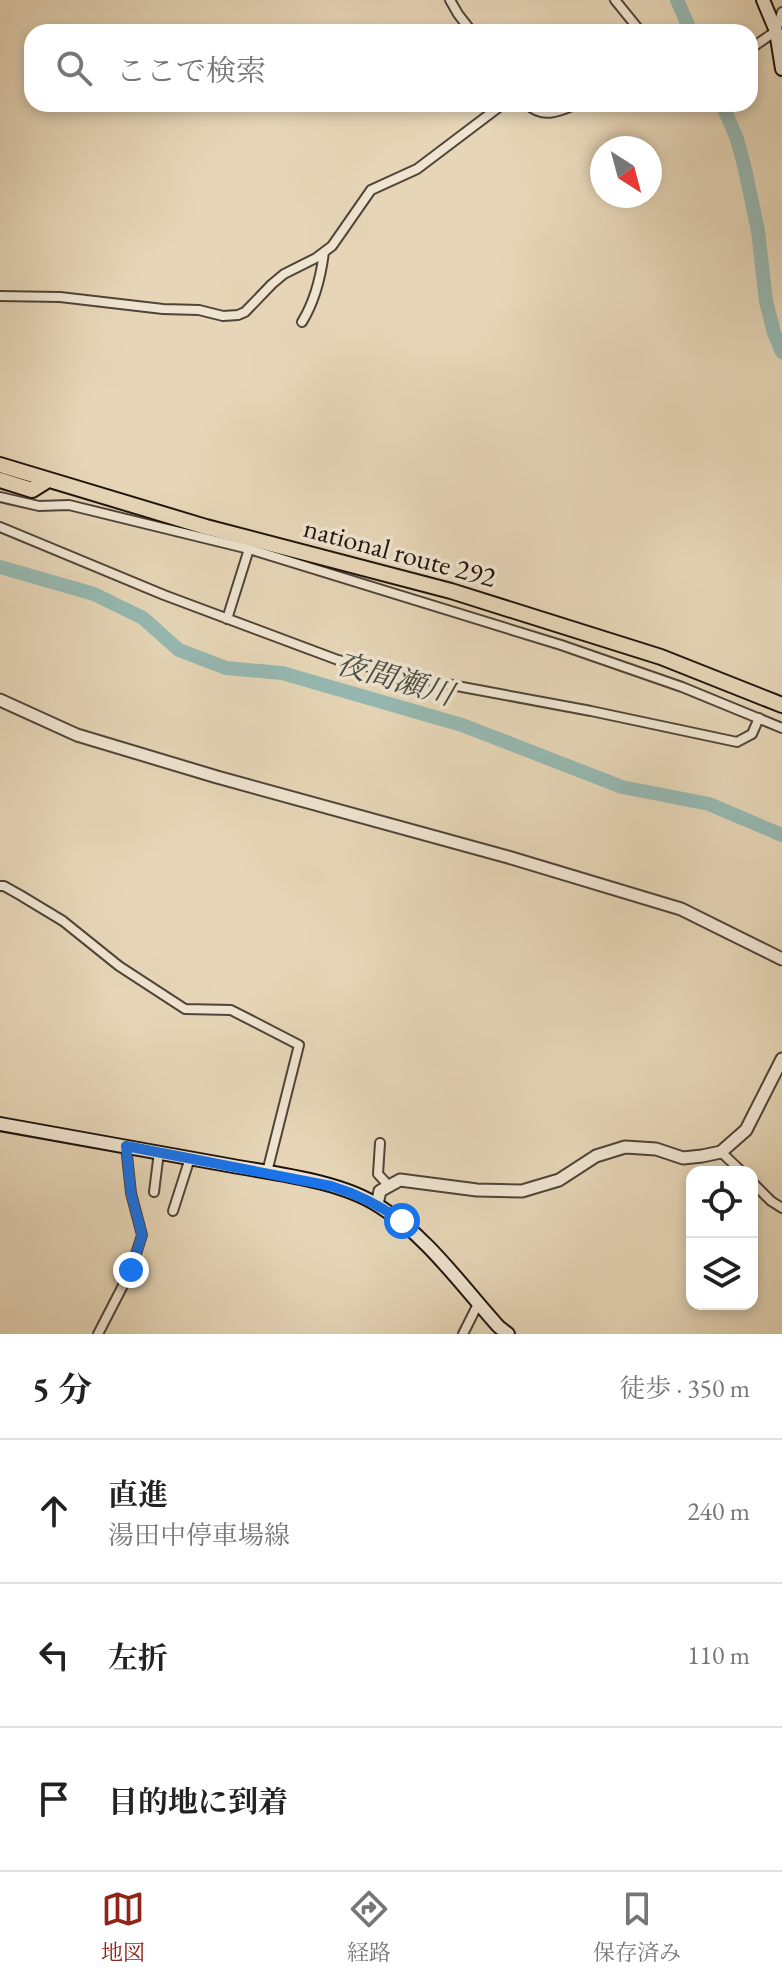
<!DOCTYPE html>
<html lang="ja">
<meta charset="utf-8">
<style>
:root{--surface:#fff;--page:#f2f2f2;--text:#222;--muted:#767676;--line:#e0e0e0;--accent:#8f2418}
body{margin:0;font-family:"EB Garamond","Noto Serif JP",serif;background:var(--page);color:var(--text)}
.controls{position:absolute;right:24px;bottom:24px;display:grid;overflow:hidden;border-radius:16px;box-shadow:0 4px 12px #0003}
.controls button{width:72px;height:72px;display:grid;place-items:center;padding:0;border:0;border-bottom:2px solid var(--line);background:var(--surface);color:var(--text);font:40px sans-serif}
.compass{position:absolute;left:590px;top:136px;width:72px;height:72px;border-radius:50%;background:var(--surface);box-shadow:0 4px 12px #0003;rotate:144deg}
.stop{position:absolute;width:24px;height:24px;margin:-18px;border:6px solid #1a73e8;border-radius:50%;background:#fff}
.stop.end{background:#1a73e8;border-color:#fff;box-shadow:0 2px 8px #0008}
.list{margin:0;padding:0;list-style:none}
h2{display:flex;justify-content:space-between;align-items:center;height:104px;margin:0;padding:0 32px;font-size:34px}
h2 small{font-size:26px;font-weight:400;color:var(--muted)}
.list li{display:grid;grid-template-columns:52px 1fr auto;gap:24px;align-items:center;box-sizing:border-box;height:144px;padding:0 32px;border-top:2px solid var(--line)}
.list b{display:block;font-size:30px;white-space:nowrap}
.list p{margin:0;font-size:26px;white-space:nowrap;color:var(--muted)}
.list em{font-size:26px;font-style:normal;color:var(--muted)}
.icon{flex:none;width:44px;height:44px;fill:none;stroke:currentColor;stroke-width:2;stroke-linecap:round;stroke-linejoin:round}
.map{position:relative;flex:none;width:782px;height:1334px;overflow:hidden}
.search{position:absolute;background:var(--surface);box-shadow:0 4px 12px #0003;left:24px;right:24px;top:24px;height:88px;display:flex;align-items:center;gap:20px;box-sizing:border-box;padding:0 28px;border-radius:24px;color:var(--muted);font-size:30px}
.sheet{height:536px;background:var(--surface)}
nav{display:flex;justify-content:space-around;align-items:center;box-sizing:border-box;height:112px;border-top:2px solid var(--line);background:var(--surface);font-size:22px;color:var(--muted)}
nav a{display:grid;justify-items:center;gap:4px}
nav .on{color:var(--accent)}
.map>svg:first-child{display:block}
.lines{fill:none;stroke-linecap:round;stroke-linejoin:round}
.river{stroke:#96b9b2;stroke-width:14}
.minor-casing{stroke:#504438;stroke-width:12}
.tertiary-casing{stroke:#504438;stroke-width:15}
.secondary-casing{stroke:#1e140d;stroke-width:16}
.trunk-casing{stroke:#1e140d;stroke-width:18}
.minor{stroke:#efe4d0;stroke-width:8}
.tertiary{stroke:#efe4d0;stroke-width:11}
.secondary{stroke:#efe4d0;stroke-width:12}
.trunk{stroke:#e6d6b7;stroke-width:14}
.route{stroke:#1a73e8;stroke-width:10}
.labels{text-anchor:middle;stroke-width:7;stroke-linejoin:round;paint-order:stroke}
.street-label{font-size:28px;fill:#1e140d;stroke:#efe4d0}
.water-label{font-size:30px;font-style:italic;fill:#484e47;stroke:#efe4d0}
</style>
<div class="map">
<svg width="782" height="1334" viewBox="0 0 782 1334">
<rect width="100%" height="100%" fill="#e6d6b7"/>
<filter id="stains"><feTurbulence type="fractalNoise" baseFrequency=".0025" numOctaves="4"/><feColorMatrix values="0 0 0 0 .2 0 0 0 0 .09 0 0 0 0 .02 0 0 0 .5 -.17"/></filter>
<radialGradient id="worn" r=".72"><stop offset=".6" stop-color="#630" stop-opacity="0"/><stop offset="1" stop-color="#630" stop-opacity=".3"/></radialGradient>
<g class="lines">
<path class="river" d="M 677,0 L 691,32
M 722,104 L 737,139 L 745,169 L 758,231 L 766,301 L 774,333 L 782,352
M 0,567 L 94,594 L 143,618 L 179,650 L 226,668 L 282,673 L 462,725 L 622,787 L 709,804 L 782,835"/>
<g class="minor-casing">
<path id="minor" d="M 450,0 L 458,14 L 472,32
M 615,0 L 641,32
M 750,49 L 776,31 L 782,12
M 527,104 C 543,119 558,112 577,104
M 0,296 L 60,297 L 163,309 L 199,310 L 223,316 L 238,315 L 245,312 L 272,284 L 284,274 L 316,258 L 332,246 L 371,190 L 417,169 L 503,104
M 302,322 C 315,301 321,276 324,252
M 0,497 L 39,506 L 69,505 L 249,549 L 561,645 L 682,687 L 782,728
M 0,527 L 164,595 L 338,660 L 446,684 L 591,711 L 737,742 L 752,734 L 759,718
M 227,619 L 249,549
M 0,886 L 4,886 L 20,895 L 63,921 L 119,966 L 185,1009 L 231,1010 L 299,1045 L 267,1172
M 380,1143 L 378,1174 L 389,1186
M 721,1152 L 742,1172
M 752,1182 L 771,1201 L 782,1208
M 154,1192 L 159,1152
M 173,1211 L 190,1158
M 98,1334 L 131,1270 L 142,1235 L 131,1193 L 126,1146
M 463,1334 L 478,1304"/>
</g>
<g class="tertiary-casing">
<path id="tertiary" d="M 0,700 L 77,735 L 217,777 L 508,857 L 681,909 L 782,959
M 377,1204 L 380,1191 L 400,1180 L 477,1190 L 522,1191 L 559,1180 L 596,1156 L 625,1147 L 656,1149 L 683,1158 L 702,1156 L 721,1152 L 746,1130 L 782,1059"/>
</g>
<g class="secondary-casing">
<path id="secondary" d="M 763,0 L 776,31 L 782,69
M 0,1124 C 78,1138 156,1152 233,1166 C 278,1174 341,1181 379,1206 C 427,1236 461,1285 499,1327 L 508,1334"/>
</g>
<g class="trunk-casing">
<path id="trunk" d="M 0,465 L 206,527 L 451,591 L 661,657 L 782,705
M 0,480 L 32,490 L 48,480"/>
</g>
<use href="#minor" class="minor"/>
<use href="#tertiary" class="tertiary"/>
<use href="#secondary" class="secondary"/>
<use href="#trunk" class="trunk"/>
</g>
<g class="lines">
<path class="route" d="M 131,1270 L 142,1235 L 131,1193 L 126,1146 L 331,1186 C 358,1194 379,1205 402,1221"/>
</g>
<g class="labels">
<g class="street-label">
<text transform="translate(400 552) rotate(15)" y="10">national route 292</text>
</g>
<g class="water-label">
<text transform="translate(395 679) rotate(16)" y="10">夜間瀬川</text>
</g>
</g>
<rect width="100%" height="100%" filter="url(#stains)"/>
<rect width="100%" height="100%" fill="url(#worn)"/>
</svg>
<div class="controls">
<button><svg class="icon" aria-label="locate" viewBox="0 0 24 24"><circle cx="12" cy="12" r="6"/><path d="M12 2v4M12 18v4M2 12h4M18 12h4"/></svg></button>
<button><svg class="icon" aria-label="layers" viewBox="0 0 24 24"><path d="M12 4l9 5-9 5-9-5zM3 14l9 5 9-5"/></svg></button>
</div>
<svg class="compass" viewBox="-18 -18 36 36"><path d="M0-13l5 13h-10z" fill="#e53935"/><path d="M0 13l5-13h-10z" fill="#767676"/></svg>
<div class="stop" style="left:402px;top:1221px"></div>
<div class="stop end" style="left:131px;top:1270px"></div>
<div class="search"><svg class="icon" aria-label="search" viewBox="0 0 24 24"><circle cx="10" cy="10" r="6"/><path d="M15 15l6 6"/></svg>ここで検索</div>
</div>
<section class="sheet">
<h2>5 分<small>徒歩 · 350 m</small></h2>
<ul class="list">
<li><svg class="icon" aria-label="ahead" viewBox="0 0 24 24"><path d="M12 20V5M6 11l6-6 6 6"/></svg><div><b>直進</b><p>湯田中停車場線</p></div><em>240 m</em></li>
<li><svg class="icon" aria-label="left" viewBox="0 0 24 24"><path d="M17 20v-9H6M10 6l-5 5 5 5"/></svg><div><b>左折</b></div><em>110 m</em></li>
<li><svg class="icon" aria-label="arrive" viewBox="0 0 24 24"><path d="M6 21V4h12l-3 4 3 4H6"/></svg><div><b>目的地に到着</b></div></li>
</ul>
</section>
<nav>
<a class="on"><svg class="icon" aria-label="map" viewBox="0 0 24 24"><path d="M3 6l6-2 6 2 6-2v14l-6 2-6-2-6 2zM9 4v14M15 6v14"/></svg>地図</a>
<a><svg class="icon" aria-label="directions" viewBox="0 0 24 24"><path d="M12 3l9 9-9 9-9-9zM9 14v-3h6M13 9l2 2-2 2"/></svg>経路</a>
<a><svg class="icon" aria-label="saved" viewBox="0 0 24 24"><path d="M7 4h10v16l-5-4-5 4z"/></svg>保存済み</a>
</nav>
